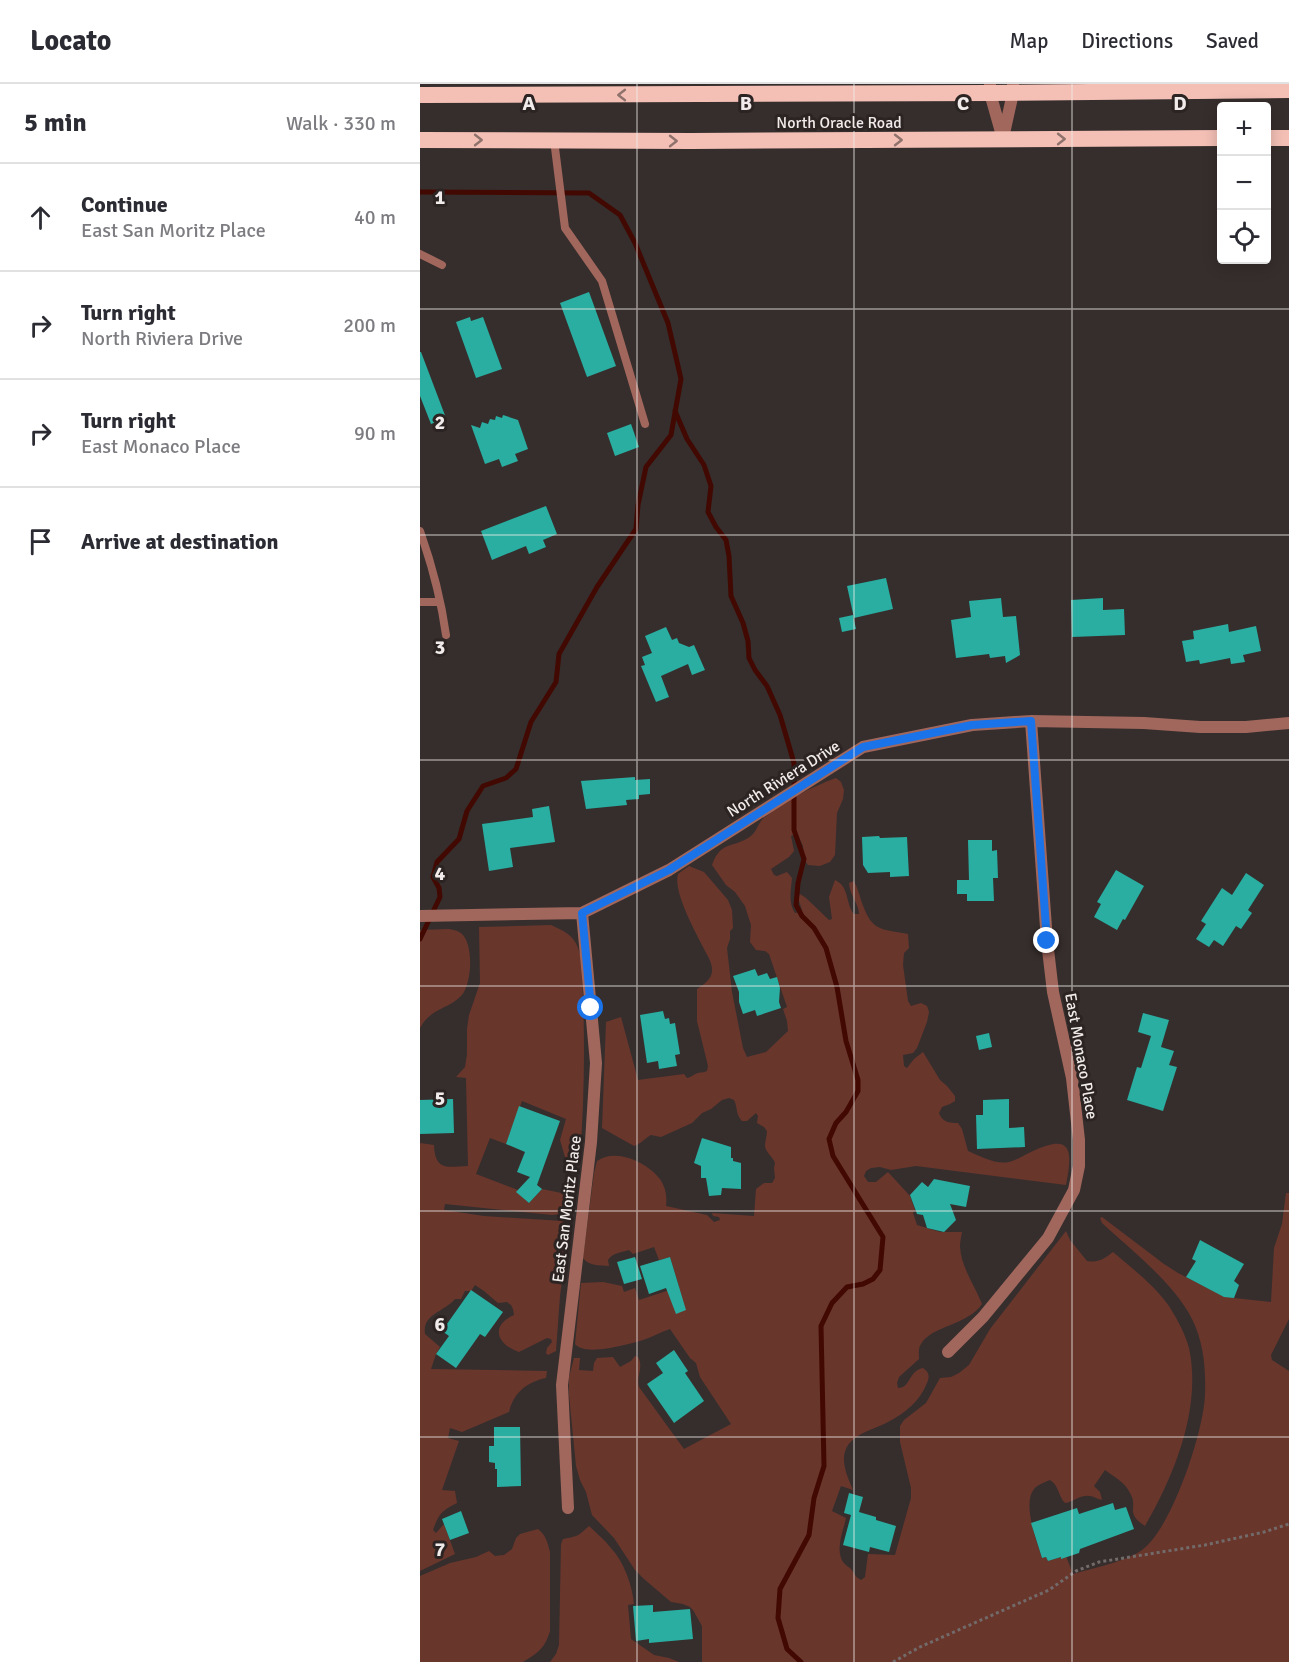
<!DOCTYPE html>
<meta charset="utf-8">
<style>
:root{--surface:#fff;--page:#f2f2f3;--text:#2b2b33;--muted:#7c7c81;--line:#e1e1e2}
body{margin:0;font-family:Signika,sans-serif;background:var(--page);color:var(--text)}
.controls{position:absolute;right:18px;top:18px;display:grid;overflow:hidden;border-radius:6px;box-shadow:0 3px 15px #0003}
.controls button{width:54px;height:54px;display:grid;place-items:center;padding:0;border:0;border-bottom:2px solid var(--line);background:var(--surface);color:var(--text);font:30px sans-serif}
.stop{position:absolute;width:18px;height:18px;margin:-14px;border:4px solid #1a73e8;border-radius:50%;background:#fff}
.stop.end{background:#1a73e8;border-color:#fff;box-shadow:0 2px 6px #0008}
.list{margin:0;padding:0;list-style:none}
h2{display:flex;justify-content:space-between;align-items:center;height:78px;margin:0;padding:0 24px;font-size:26px}
h2 small{font-size:20px;font-weight:400;color:var(--muted)}
.list li{display:grid;grid-template-columns:39px 1fr auto;gap:18px;align-items:center;box-sizing:border-box;height:108px;padding:0 24px;border-top:2px solid var(--line)}
.list b{display:block;font-size:22px;white-space:nowrap}
.list p{margin:0;font-size:20px;white-space:nowrap;color:var(--muted)}
.list em{font-size:20px;font-style:normal;color:var(--muted)}
.icon{flex:none;width:33px;height:33px;fill:none;stroke:currentColor;stroke-width:2;stroke-linecap:round;stroke-linejoin:round}
.map{position:relative;flex:none;width:869px;height:1578px;overflow:hidden}
header{display:flex;align-items:center;gap:36px;box-sizing:border-box;height:84px;padding:0 30px;background:var(--surface);border-bottom:2px solid var(--line)}
header strong{font-size:28px}
nav{display:flex;gap:33px;margin-inline-start:auto;font-size:21px}
main{display:flex}
aside{flex:1;background:var(--surface)}
.map>svg:first-child{display:block}
.green{fill:#69362c}
.lines{fill:none;stroke-linecap:round;stroke-linejoin:round}
.stream{stroke:#420902;stroke-width:5}
.building{fill:#29aea1}
.path{stroke:#726b6a;stroke-width:3;stroke-dasharray:3 3;stroke-linecap:butt}
.service{stroke:#a1675c;stroke-width:8}
.minor{stroke:#a1675c;stroke-width:12}
.trunk{stroke:#f4c0b6;stroke-width:16}
.oneway{stroke:#90726c}
.route{stroke:#1a73e8;stroke-width:8}
.grid{fill:none;stroke:#f1eceb;stroke-width:1.5;stroke-opacity:0.55}
.labels{text-anchor:middle;stroke-width:6;stroke-linejoin:round;paint-order:stroke}
.street-label{font-size:16px;fill:#f1eceb;stroke:#2c2423}
.grid-label{font-size:20px;text-anchor:middle;font-weight:bold;fill:#f1eceb;stroke:#2c2423;stroke-width:6;stroke-linejoin:round;paint-order:stroke}
</style>
<header>
<strong>Locato</strong>
<nav><a>Map</a><a>Directions</a><a>Saved</a></nav>
</header>
<main>
<aside>
<h2>5 min<small>Walk · 330 m</small></h2>
<ul class="list">
<li><svg class="icon" aria-label="ahead" viewBox="0 0 24 24"><path d="M12 20V5M6 11l6-6 6 6"/></svg><div><b>Continue</b><p>East San Moritz Place</p></div><em>40 m</em></li>
<li><svg class="icon" aria-label="right" viewBox="0 0 24 24"><path d="M7 20v-9h11M14 6l5 5-5 5"/></svg><div><b>Turn right</b><p>North Riviera Drive</p></div><em>200 m</em></li>
<li><svg class="icon" aria-label="right" viewBox="0 0 24 24"><path d="M7 20v-9h11M14 6l5 5-5 5"/></svg><div><b>Turn right</b><p>East Monaco Place</p></div><em>90 m</em></li>
<li><svg class="icon" aria-label="arrive" viewBox="0 0 24 24"><path d="M6 21V4h12l-3 4 3 4H6"/></svg><div><b>Arrive at destination</b></div></li>
</ul>
</aside>
<div class="map">
<svg width="869" height="1578" viewBox="0 0 869 1578">
<rect width="100%" height="100%" fill="#362e2d"/>
<path class="green" d="M 416,694 L 421,698 L 424,706 L 423,715 L 417,729 L 415,771 L 410,778 L 400,782 L 388,781 L 384,775 L 383,762 L 377,749 L 371,752 L 374,767 L 369,773 L 351,785 L 354,791 L 357,792 L 367,788 L 372,794 C 371,806 368,819 375,829 L 380,828 L 382,826 L 378,814 L 380,810 L 386,814 L 409,836 L 412,835 L 409,813 L 415,796 C 430,803 425,819 434,830 L 439,830 C 439,820 430,812 429,799 L 434,797 C 437,803 439,809 441,816 C 451,846 458,845 488,850 L 489,864 L 484,869 L 483,881 L 488,917 L 491,922 L 501,919 L 507,922 L 509,928 L 507,938 L 497,964 L 493,969 L 483,971 L 484,982 L 487,984 L 494,975 L 503,968 L 520,996 L 527,1002 L 535,1012 L 535,1017 L 530,1020 L 522,1023 L 519,1029 C 522,1038 529,1039 538,1039 L 542,1045 L 548,1067 C 560,1072 576,1081 589,1078 C 597,1076 604,1071 611,1068 C 652,1048 653,1066 646,1101 L 496,1082 L 471,1086 L 460,1083 L 451,1084 L 446,1087 L 444,1092 L 448,1098 L 456,1098 L 468,1088 L 490,1112 L 495,1126 L 493,1129 L 497,1141 L 520,1148 L 542,1148 C 541,1153 540,1158 540,1163 C 541,1183 555,1202 562,1220 C 548,1241 511,1242 501,1260 C 498,1264 499,1270 499,1275 L 479,1293 L 477,1299 L 478,1304 C 491,1304 488,1287 503,1284 C 509,1288 510,1292 507,1299 C 500,1317 485,1329 468,1338 C 455,1345 438,1348 428,1361 C 419,1375 427,1392 433,1406 L 421,1402 L 412,1427 L 426,1434 C 423,1448 415,1465 423,1478 C 425,1481 429,1483 431,1485 C 435,1490 435,1493 441,1496 L 445,1493 L 448,1470 L 475,1471 L 491,1414 L 491,1404 L 480,1358 L 480,1342 L 484,1336 L 506,1319 L 520,1294 L 531,1293 L 539,1289 L 549,1281 L 570,1245 L 646,1147 L 650,1156 L 667,1177 C 678,1179 684,1175 693,1168 C 713,1185 734,1201 749,1222 C 757,1235 765,1249 769,1264 C 782,1324 754,1392 725,1442 C 704,1428 719,1424 710,1409 C 705,1398 694,1393 685,1386 L 674,1402 L 680,1408 L 682,1416 C 677,1415 671,1411 666,1412 C 658,1412 653,1418 645,1419 C 638,1412 639,1401 630,1396 C 625,1398 617,1401 614,1405 C 602,1420 617,1458 622,1474 L 626,1473 L 628,1477 L 641,1473 L 642,1475 L 646,1472 L 653,1490 C 670,1485 708,1477 722,1466 C 752,1444 783,1349 785,1312 C 786,1286 784,1259 772,1235 C 754,1199 712,1167 682,1139 L 680,1134 L 682,1133 L 744,1180 L 758,1189 L 805,1213 L 806,1211 L 814,1214 L 851,1218 L 854,1164 L 862,1140 L 866,1109 L 869,1109 L 869,1235 L 851,1271 L 852,1276 L 869,1287 L 869,1578 L 282,1578 L 282,1542 L 273,1526 L 270,1523 L 263,1520 L 251,1518 L 224,1495 L 215,1486 L 194,1454 L 172,1431 L 166,1408 L 160,1396 L 156,1382 L 149,1311 L 149,1293 L 154,1274 L 160,1274 L 159,1286 L 173,1287 L 174,1279 L 177,1274 L 193,1273 L 200,1283 L 211,1277 L 215,1272 L 218,1273 C 224,1283 216,1292 219,1303 L 264,1365 L 311,1340 L 280,1293 L 276,1279 L 270,1274 L 250,1245 C 241,1248 232,1253 223,1256 C 209,1260 165,1273 155,1260 L 161,1199 L 183,1198 L 202,1202 L 204,1208 L 215,1204 L 219,1216 L 259,1203 L 250,1173 L 239,1176 L 234,1163 L 213,1170 L 209,1166 C 202,1168 192,1169 188,1176 L 189,1182 C 180,1181 168,1182 163,1174 L 174,1089 L 177,1077 C 196,1063 228,1079 240,1095 C 246,1104 247,1113 246,1122 L 287,1131 L 294,1138 L 300,1136 L 299,1133 L 293,1132 L 292,1129 L 334,1132 L 336,1105 L 344,1099 L 352,1099 L 355,1094 L 354,1084 L 355,1079 C 353,1073 346,1069 345,1062 C 345,1057 347,1052 347,1047 L 344,1043 L 337,1039 L 338,1032 L 336,1029 L 327,1037 L 322,1037 C 315,1029 318,1024 314,1016 L 309,1014 L 302,1016 L 291,1025 L 282,1029 L 272,1039 L 241,1053 L 231,1051 C 225,1054 221,1060 214,1062 L 182,1044 L 186,938 L 201,933 L 218,996 L 264,990 L 267,994 C 272,993 274,990 278,989 C 281,988 283,989 287,987 L 288,982 L 277,937 L 277,905 C 283,901 291,896 292,888 C 293,878 286,870 282,861 C 274,845 253,807 258,790 L 269,782 L 284,788 L 308,816 L 312,826 L 313,844 L 310,847 L 310,855 L 307,864 L 308,873 L 312,908 L 323,964 L 327,973 L 346,968 L 368,947 L 367,937 L 363,925 L 367,923 L 349,870 L 345,867 L 336,866 L 330,858 L 331,841 L 325,822 L 315,808 L 306,801 L 292,781 C 301,756 313,765 331,752 C 338,746 338,738 345,733 C 365,717 391,703 416,694 Z
M 131,841 C 142,846 154,851 158,864 C 164,879 162,898 163,914 C 165,967 164,1021 160,1074 L 157,1075 L 145,1073 L 140,1056 L 146,1035 L 102,1017 L 86,1060 L 70,1054 L 56,1090 L 98,1106 L 97,1108 L 109,1119 L 122,1105 L 156,1112 L 153,1129 L 132,1131 L 25,1120 L 24,1126 L 64,1132 L 143,1137 L 147,1139 L 149,1145 L 140,1212 L 136,1267 L 128,1271 L 126,1269 L 127,1264 L 132,1258 L 131,1255 L 127,1254 L 99,1268 C 78,1261 69,1242 94,1231 L 93,1225 L 91,1221 L 87,1218 L 78,1219 L 64,1207 L 55,1201 L 51,1207 L 45,1207 L 41,1215 L 35,1215 C 24,1228 2,1230 5,1250 L 20,1263 L 16,1270 L 11,1285 L 127,1287 L 126,1294 C 107,1298 94,1308 89,1328 L 42,1348 L 30,1344 L 28,1354 L 39,1357 L 22,1406 L 35,1407 L 37,1419 C 21,1427 19,1430 13,1446 L 16,1449 L 24,1440 L 35,1470 L 0,1487 L 0,1059 L 14,1061 C 15,1087 27,1083 48,1082 L 46,994 L 36,993 L 45,983 L 47,970 L 47,945 L 49,931 L 60,899 L 59,843 Z
M 29,845 C 33,846 38,846 42,850 C 54,861 52,901 41,912 C 27,926 12,923 0,944 L 0,846 Z
M 169,1442 C 176,1449 184,1455 190,1463 C 204,1477 212,1501 214,1520 L 208,1521 L 211,1555 L 234,1571 L 249,1574 L 259,1578 L 130,1578 L 136,1570 L 139,1561 L 141,1460 L 143,1455 C 158,1452 157,1453 169,1442 Z
M 118,1445 C 126,1451 128,1460 130,1468 L 130,1547 C 125,1564 118,1569 103,1578 L 0,1578 L 0,1492 L 30,1479 L 56,1473 L 69,1467 L 75,1472 L 84,1471 L 92,1465 L 96,1454 L 100,1450 Z"/>
<g class="lines">
<path class="stream" d="M 0,108 L 169,109 L 200,131 L 215,159 L 248,239 L 261,295 L 251,351 L 226,383 L 218,421 L 216,445 L 177,503 L 139,570 L 136,598 L 111,638 L 96,685 L 86,694 L 63,702 L 47,727 L 39,755 L 17,778 L 13,793 L 19,804 L 20,813 L 0,855
M 255,327 L 267,355 L 284,381 L 291,402 L 288,428 L 296,443 L 306,456 L 309,472 L 311,512 L 323,539 L 328,557 L 329,574 L 335,586 L 347,602 L 360,631 L 374,679 L 374,746 L 384,775 L 378,799 L 376,821 L 382,832 L 394,844 L 406,864 L 417,903 L 426,957 L 438,996 L 438,1007 L 426,1028 L 416,1039 L 409,1055 L 413,1072 L 463,1153 L 460,1186 L 453,1195 L 443,1200 L 427,1203 L 412,1219 L 401,1242 L 404,1382 L 394,1414 L 389,1451 L 360,1505 L 358,1534 L 367,1565 L 381,1578"/>
</g>
<path class="building" d="M 169,208 L 196,282 L 167,293 L 140,219 Z
M 50,233 L 51,237 L 63,233 L 82,285 L 56,294 L 36,238 Z
M 0,268 L 1,268 L 26,334 L 11,340 L 0,312 Z
M 83,331 L 98,336 L 108,365 L 95,370 L 98,377 L 82,383 L 79,375 L 65,380 L 51,341 L 60,344 L 62,338 L 68,340 L 70,335 L 75,336 L 76,332 L 82,334 Z
M 211,340 L 219,363 L 195,372 L 187,349 Z
M 126,422 L 137,450 L 123,456 L 126,463 L 109,470 L 106,462 L 72,476 L 61,447 Z
M 466,494 L 473,525 L 434,534 L 427,502 Z
M 581,514 L 583,533 L 596,532 L 600,571 L 586,579 L 585,572 L 570,574 L 569,570 L 536,574 L 531,536 L 551,533 L 549,517 Z
M 683,514 L 683,526 L 704,525 L 705,551 L 652,553 L 651,516 Z
M 433,531 L 436,545 L 422,548 L 419,534 Z
M 808,540 L 809,548 L 836,542 L 841,567 L 823,571 L 825,578 L 811,580 L 810,574 L 780,580 L 779,576 L 766,578 L 762,557 L 774,555 L 773,547 Z
M 246,543 L 252,556 L 257,554 L 259,559 L 269,563 L 274,561 L 285,586 L 272,591 L 268,580 L 241,592 L 249,613 L 236,618 L 221,582 L 225,581 L 222,573 L 232,569 L 225,552 Z
M 215,693 L 215,696 L 230,695 L 230,710 L 219,711 L 219,715 L 206,716 L 207,721 L 166,725 L 161,697 Z
M 129,722 L 135,758 L 90,764 L 93,783 L 69,787 L 62,740 L 113,733 L 112,725 Z
M 459,752 L 460,754 L 487,753 L 489,792 L 470,793 L 470,788 L 448,789 L 443,781 L 442,753 Z
M 548,756 L 572,756 L 572,767 L 577,766 L 578,794 L 573,794 L 574,817 L 547,817 L 547,810 L 537,810 L 537,796 L 549,796 Z
M 696,786 L 724,802 L 705,836 L 703,835 L 697,846 L 674,833 L 681,820 L 677,818 Z
M 826,789 L 844,801 L 828,826 L 832,829 L 821,845 L 816,842 L 803,862 L 794,856 L 789,863 L 776,855 L 786,840 L 781,837 L 802,804 L 812,811 Z
M 335,885 L 338,892 L 347,889 L 350,895 L 357,893 L 360,904 L 359,918 L 361,924 L 337,932 L 335,926 L 323,930 L 319,918 L 319,908 L 313,892 Z
M 243,927 L 245,935 L 249,934 L 250,940 L 255,939 L 260,970 L 255,971 L 257,982 L 239,985 L 238,977 L 227,979 L 220,931 Z
M 723,929 L 749,936 L 741,963 L 754,967 L 749,981 L 757,983 L 743,1027 L 707,1016 L 717,983 L 721,984 L 731,952 L 718,948 Z
M 569,949 L 572,963 L 559,966 L 556,952 Z
M 33,1015 L 34,1049 L 0,1050 L 0,1016 Z
M 589,1015 L 589,1044 L 604,1043 L 605,1063 L 557,1065 L 556,1031 L 563,1031 L 563,1016 Z
M 99,1022 L 140,1037 L 117,1101 L 122,1105 L 109,1119 L 96,1108 L 110,1093 L 97,1088 L 105,1068 L 86,1060 Z
M 282,1054 L 311,1063 L 311,1074 L 313,1074 L 313,1077 L 321,1079 L 321,1105 L 302,1104 L 301,1111 L 289,1112 L 286,1094 L 281,1094 L 281,1082 L 274,1079 Z
M 514,1095 L 550,1102 L 546,1123 L 530,1120 L 536,1136 L 524,1148 L 507,1144 L 503,1131 L 497,1130 L 490,1111 L 502,1098 L 508,1103 Z
M 780,1156 L 824,1180 L 814,1197 L 819,1201 L 814,1214 L 804,1213 L 766,1193 L 776,1177 L 772,1175 Z
M 215,1173 L 222,1195 L 204,1200 L 197,1178 Z
M 250,1173 L 266,1226 L 256,1230 L 246,1204 L 229,1210 L 220,1182 Z
M 51,1206 L 83,1228 L 65,1253 L 60,1250 L 36,1284 L 16,1270 L 29,1252 L 22,1247 Z
M 254,1266 L 268,1287 L 265,1289 L 284,1317 L 254,1339 L 227,1300 L 243,1289 L 236,1279 Z
M 74,1343 L 100,1343 L 101,1402 L 77,1403 L 77,1385 L 75,1385 L 75,1379 L 69,1378 L 69,1362 L 74,1362 Z
M 429,1409 L 443,1413 L 439,1428 L 456,1433 L 456,1436 L 476,1442 L 469,1468 L 450,1463 L 449,1468 L 423,1461 L 431,1431 L 424,1429 Z
M 693,1419 L 695,1426 L 706,1423 L 714,1445 L 660,1465 L 659,1469 L 641,1475 L 641,1473 L 628,1477 L 626,1473 L 622,1474 L 611,1439 L 657,1424 L 659,1430 Z
M 41,1427 L 49,1449 L 30,1456 L 22,1435 Z
M 233,1521 L 233,1528 L 270,1525 L 273,1555 L 229,1559 L 229,1555 L 216,1557 L 213,1522 Z"/>
<g class="lines">
<path class="path" d="M 473,1578 L 500,1563 L 629,1506 L 656,1487 L 679,1478 L 785,1461 L 844,1448 L 869,1440"/>
<path class="service" d="M 134,56 L 145,144 L 182,197 L 225,340
M 0,170 L 22,181
M 0,447 C 12,481 21,515 26,551
M 0,518 L 20,518"/>
<path class="minor" d="M 570,0 L 570,9 L 583,55
M 583,54 L 593,9 L 593,0
M 0,832 L 162,829 L 249,786 L 443,663 L 552,641 L 611,637 L 724,639 L 780,643 L 826,643 L 869,639
M 528,1268 L 563,1233 L 628,1154 L 654,1106 L 659,1082 L 659,1056 L 652,994 L 633,908 L 627,857 L 611,637
M 148,1424 L 142,1301 L 171,1058 L 176,979 L 162,829"/>
<path class="trunk" d="M 0,11 L 570,9 L 869,6
M 846,54 L 869,54
M 0,56 L 271,57 L 802,54"/>
</g>
<defs><path id="oneway-chevron" d="M-2-3.5L2.5 0L-2 3.5" fill="none" stroke-width="1.6" stroke-linecap="round" stroke-linejoin="round" transform="scale(1.5)"/></defs>
<g class="oneway">
<use href="#oneway-chevron" transform="translate(202 11) rotate(180)"/>
<use href="#oneway-chevron" transform="translate(641 55)"/>
<use href="#oneway-chevron" transform="translate(58 56)"/>
<use href="#oneway-chevron" transform="translate(478 56)"/>
<use href="#oneway-chevron" transform="translate(253 57)"/>
</g>
<g class="lines">
<path class="route" d="M 171,924 L 162,829 L 249,786 L 443,663 L 552,641 L 611,637 L 627,857"/>
</g>
<path class="grid" d="M 217,0 L 217,1578M 434,0 L 434,1578M 652,0 L 652,1578M 0,225 L 869,225M 0,451 L 869,451M 0,676 L 869,676M 0,902 L 869,902M 0,1127 L 869,1127M 0,1353 L 869,1353"/>
<g class="labels">
<g class="street-label">
<text x="419" y="44">North Oracle Road</text>
<text transform="translate(363 694) rotate(-32)" y="6">North Riviera Drive</text>
<text transform="translate(662 972) rotate(80)" y="6">East Monaco Place</text>
<text transform="translate(146 1125) rotate(-83)" y="6">East San Moritz Place</text>
</g>
</g>
<g class="grid-label">
<text x="109" y="26">A</text>
<text x="326" y="26">B</text>
<text x="543" y="26">C</text>
<text x="760" y="26">D</text>
<text x="20" y="120">1</text>
<text x="20" y="345">2</text>
<text x="20" y="570">3</text>
<text x="20" y="796">4</text>
<text x="20" y="1021">5</text>
<text x="20" y="1247">6</text>
<text x="20" y="1472">7</text>
</g>
</svg>
<div class="controls">
<button>+</button>
<button>−</button>
<button><svg class="icon" aria-label="locate" viewBox="0 0 24 24"><circle cx="12" cy="12" r="6"/><path d="M12 2v4M12 18v4M2 12h4M18 12h4"/></svg></button>
</div>
<div class="stop" style="left:171px;top:924px"></div>
<div class="stop end" style="left:627px;top:857px"></div>
</div>
</main>
